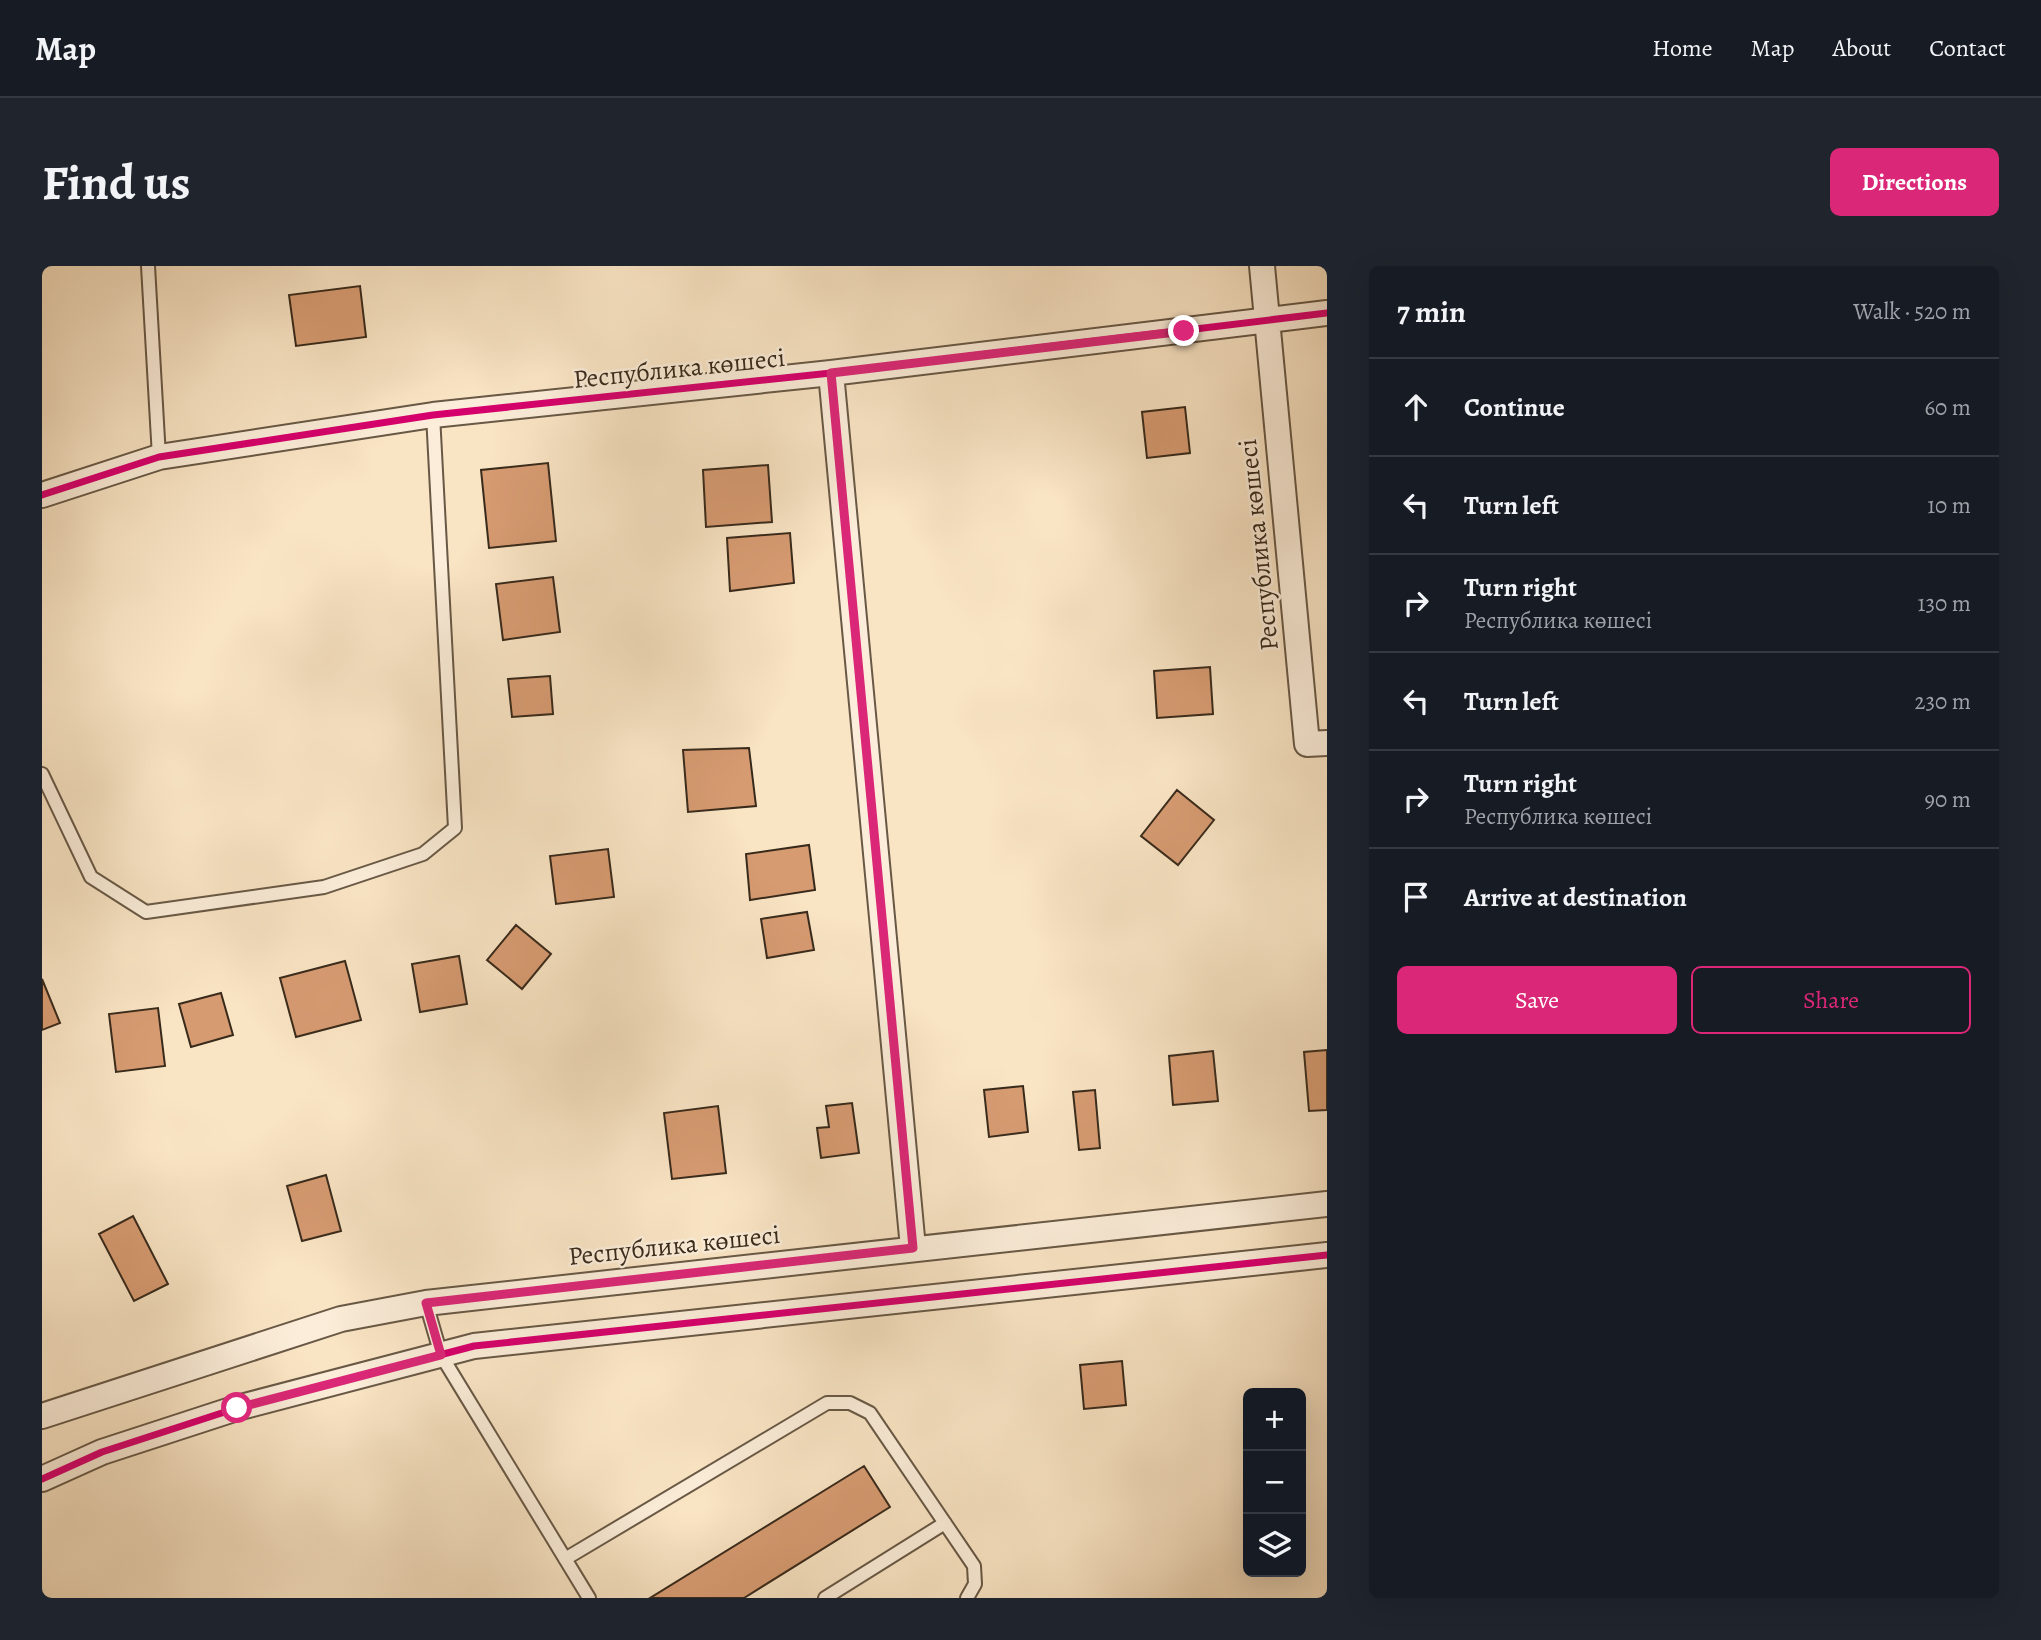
<!DOCTYPE html>
<meta charset="utf-8">
<style>
:root{--surface:#171b24;--page:#20242c;--text:#f1f3f6;--muted:#9ea1a6;--line:#363941;--accent:#db2777}
body{margin:0;font-family:Alegreya,serif;background:var(--page);color:var(--text)}
.controls{position:absolute;right:21px;bottom:21px;display:grid;overflow:hidden;border-radius:10px;box-shadow:0 7px 28px #0002}
.controls button{width:63px;height:63px;display:grid;place-items:center;padding:0;border:0;border-bottom:2px solid var(--line);background:var(--surface);color:var(--text);font:35px sans-serif}
.stop{position:absolute;width:21px;height:21px;margin:-16px;border:5px solid #db2777;border-radius:50%;background:#fff}
.stop.end{background:#db2777;border-color:#fff;box-shadow:0 2px 7px #0008}
.list{margin:0;padding:0;list-style:none}
h2{display:flex;justify-content:space-between;align-items:center;height:91px;margin:0;padding:0 28px;font-size:30px}
h2 small{font-size:23px;font-weight:400;color:var(--muted)}
.list li{display:grid;grid-template-columns:46px 1fr auto;gap:21px;align-items:center;box-sizing:border-box;height:98px;padding:0 28px;border-top:2px solid var(--line)}
.list b{display:block;font-size:26px;white-space:nowrap}
.list p{margin:0;font-size:23px;white-space:nowrap;color:var(--muted)}
.list em{font-size:23px;font-style:normal;color:var(--muted)}
.actions{display:flex;gap:14px;padding:21px 28px}
.actions a{flex:1;padding:16px 0;border:2px solid var(--accent);border-radius:10px;text-align:center;font-size:24px;color:var(--accent)}
.actions .main{background:var(--accent);color:#fff}
.icon{flex:none;width:38px;height:38px;fill:none;stroke:currentColor;stroke-width:2;stroke-linecap:round;stroke-linejoin:round}
.map{position:relative;flex:none;width:1285px;height:1332px;overflow:hidden;border-radius:10px}
header{display:flex;align-items:center;gap:42px;box-sizing:border-box;height:98px;padding:0 35px;background:var(--surface);border-bottom:2px solid var(--line)}
header strong{font-size:33px}
nav{display:flex;gap:38px;margin-inline-start:auto;font-size:24px}
.intro{display:flex;align-items:center;justify-content:space-between;box-sizing:border-box;height:168px;padding:0 42px}
h1{margin:0;font-size:49px}
.button{padding:18px 32px;border-radius:10px;background:var(--accent);color:#fff;font-size:24px;font-weight:700}
main{display:flex;gap:42px;padding:0 42px}
aside{flex:1;background:var(--surface);border-radius:10px;box-shadow:0 7px 28px #0002}
.map>svg:first-child{display:block}
.building{fill:#d79b72;stroke:#382a1b;stroke-width:2}
.lines{fill:none;stroke-linecap:round;stroke-linejoin:round}
.service-casing{stroke:#685845;stroke-width:16}
.minor-casing{stroke:#685845;stroke-width:28}
.service{stroke:#fbedd9;stroke-width:12}
.minor{stroke:#fbedd9;stroke-width:24}
.cycleway-casing{stroke:#fbedd9;stroke-width:11}
.cycleway{stroke:#d6006c;stroke-width:7}
.route{stroke:#db2777;stroke-width:9}
.labels{text-anchor:middle;stroke-width:5;stroke-linejoin:round;paint-order:stroke}
.street-label{font-size:26px;fill:#382a1b;stroke:#fbedd9}
</style>
<header>
<strong>Map</strong>
<nav><a>Home</a><a>Map</a><a>About</a><a>Contact</a></nav>
</header>
<div class="intro"><h1>Find us</h1><a class="button">Directions</a></div>
<main>
<div class="map">
<svg width="1285" height="1332" viewBox="0 0 1285 1332">
<rect width="100%" height="100%" fill="#f9e4c4"/>
<filter id="stains"><feTurbulence type="fractalNoise" baseFrequency=".00286" numOctaves="4"/><feColorMatrix values="0 0 0 0 .2 0 0 0 0 .09 0 0 0 0 .02 0 0 0 .5 -.17"/></filter>
<radialGradient id="worn" r=".72"><stop offset=".6" stop-color="#630" stop-opacity="0"/><stop offset="1" stop-color="#630" stop-opacity=".3"/></radialGradient>
<path class="building" d="M 318,20 L 324,71 L 254,80 L 247,29 Z
M 1143,141 L 1148,187 L 1105,192 L 1100,146 Z
M 506,197 L 514,275 L 447,282 L 439,204 Z
M 726,199 L 730,256 L 664,261 L 661,204 Z
M 748,267 L 752,317 L 688,325 L 685,272 Z
M 511,311 L 518,366 L 461,374 L 454,318 Z
M 1168,401 L 1171,448 L 1115,452 L 1112,405 Z
M 508,410 L 511,448 L 470,451 L 466,413 Z
M 707,482 L 714,540 L 646,546 L 641,484 Z
M 1135,524 L 1172,554 L 1136,599 L 1099,570 Z
M 767,579 L 773,624 L 708,634 L 704,588 Z
M 566,583 L 572,631 L 514,638 L 508,590 Z
M 765,646 L 772,684 L 725,692 L 719,653 Z
M 474,659 L 509,688 L 480,723 L 445,694 Z
M 417,690 L 425,738 L 378,746 L 370,698 Z
M 303,695 L 319,754 L 254,771 L 238,712 Z
M 0,713 L 18,757 L 0,764 Z
M 179,727 L 191,769 L 149,781 L 137,738 Z
M 116,742 L 123,800 L 74,806 L 67,748 Z
M 1285,784 L 1285,844 L 1267,845 L 1262,786 Z
M 1171,785 L 1176,835 L 1131,839 L 1127,790 Z
M 981,820 L 986,866 L 947,871 L 942,824 Z
M 1053,824 L 1058,882 L 1037,884 L 1031,826 Z
M 810,837 L 817,887 L 779,892 L 775,862 L 787,861 L 784,840 Z
M 676,840 L 684,907 L 630,913 L 622,847 Z
M 284,909 L 299,965 L 260,975 L 245,920 Z
M 91,950 L 126,1018 L 92,1035 L 57,968 Z
M 1080,1095 L 1084,1139 L 1042,1143 L 1038,1099 Z
M 822,1200 L 848,1241 L 702,1332 L 608,1332 Z"/>
<g class="lines">
<g class="service-casing">
<path id="service" d="M 106,0 L 117,191
M 0,508 L 49,611 L 104,646 L 282,621 L 381,588 L 413,562 L 391,149
M 384,1037 L 399,1089 L 547,1332
M 523,1293 L 785,1137 L 808,1137 L 828,1147 L 932,1300 L 933,1318 L 925,1332
M 783,1332 L 903,1257"/>
</g>
<g class="minor-casing">
<path id="minor" d="M 1220,0 L 1265,478 L 1285,477
M 789,107 L 871,982
M 0,229 L 117,191 L 391,149 L 789,107 L 1285,47
M 0,1150 L 299,1053 L 384,1037 L 1285,938
M 0,1213 L 60,1186 L 195,1142 L 432,1080 L 1285,989"/>
</g>
<use href="#service" class="service"/>
<use href="#minor" class="minor"/>
<g class="cycleway-casing">
<path id="cycleway" d="M 0,229 L 117,191 L 391,149 L 789,107 L 1285,47
M 0,1213 L 60,1186 L 195,1142 L 432,1080 L 1285,989"/>
</g>
<use href="#cycleway" class="cycleway"/>
</g>
<g class="lines">
<path class="route" d="M 195,1142 L 399,1089 L 384,1037 L 871,982 L 789,107 L 1142,65"/>
</g>
<g class="labels">
<g class="street-label">
<text transform="translate(637 102) rotate(-6)" y="9">Республика көшесі</text>
<text transform="translate(1216 279) rotate(-96)" y="9">Республика көшесі</text>
<text transform="translate(632 979) rotate(-6)" y="9">Республика көшесі</text>
</g>
</g>
<rect width="100%" height="100%" filter="url(#stains)"/>
<rect width="100%" height="100%" fill="url(#worn)"/>
</svg>
<div class="controls">
<button>+</button>
<button>−</button>
<button><svg class="icon" aria-label="layers" viewBox="0 0 24 24"><path d="M12 4l9 5-9 5-9-5zM3 14l9 5 9-5"/></svg></button>
</div>
<div class="stop" style="left:195px;top:1142px"></div>
<div class="stop end" style="left:1142px;top:65px"></div>
</div>
<aside>
<h2>7 min<small>Walk · 520 m</small></h2>
<ul class="list">
<li><svg class="icon" aria-label="ahead" viewBox="0 0 24 24"><path d="M12 20V5M6 11l6-6 6 6"/></svg><div><b>Continue</b></div><em>60 m</em></li>
<li><svg class="icon" aria-label="left" viewBox="0 0 24 24"><path d="M17 20v-9H6M10 6l-5 5 5 5"/></svg><div><b>Turn left</b></div><em>10 m</em></li>
<li><svg class="icon" aria-label="right" viewBox="0 0 24 24"><path d="M7 20v-9h11M14 6l5 5-5 5"/></svg><div><b>Turn right</b><p>Республика көшесі</p></div><em>130 m</em></li>
<li><svg class="icon" aria-label="left" viewBox="0 0 24 24"><path d="M17 20v-9H6M10 6l-5 5 5 5"/></svg><div><b>Turn left</b></div><em>230 m</em></li>
<li><svg class="icon" aria-label="right" viewBox="0 0 24 24"><path d="M7 20v-9h11M14 6l5 5-5 5"/></svg><div><b>Turn right</b><p>Республика көшесі</p></div><em>90 m</em></li>
<li><svg class="icon" aria-label="arrive" viewBox="0 0 24 24"><path d="M6 21V4h12l-3 4 3 4H6"/></svg><div><b>Arrive at destination</b></div></li>
</ul>
<div class="actions"><a class="main">Save</a><a>Share</a></div>
</aside>
</main>
